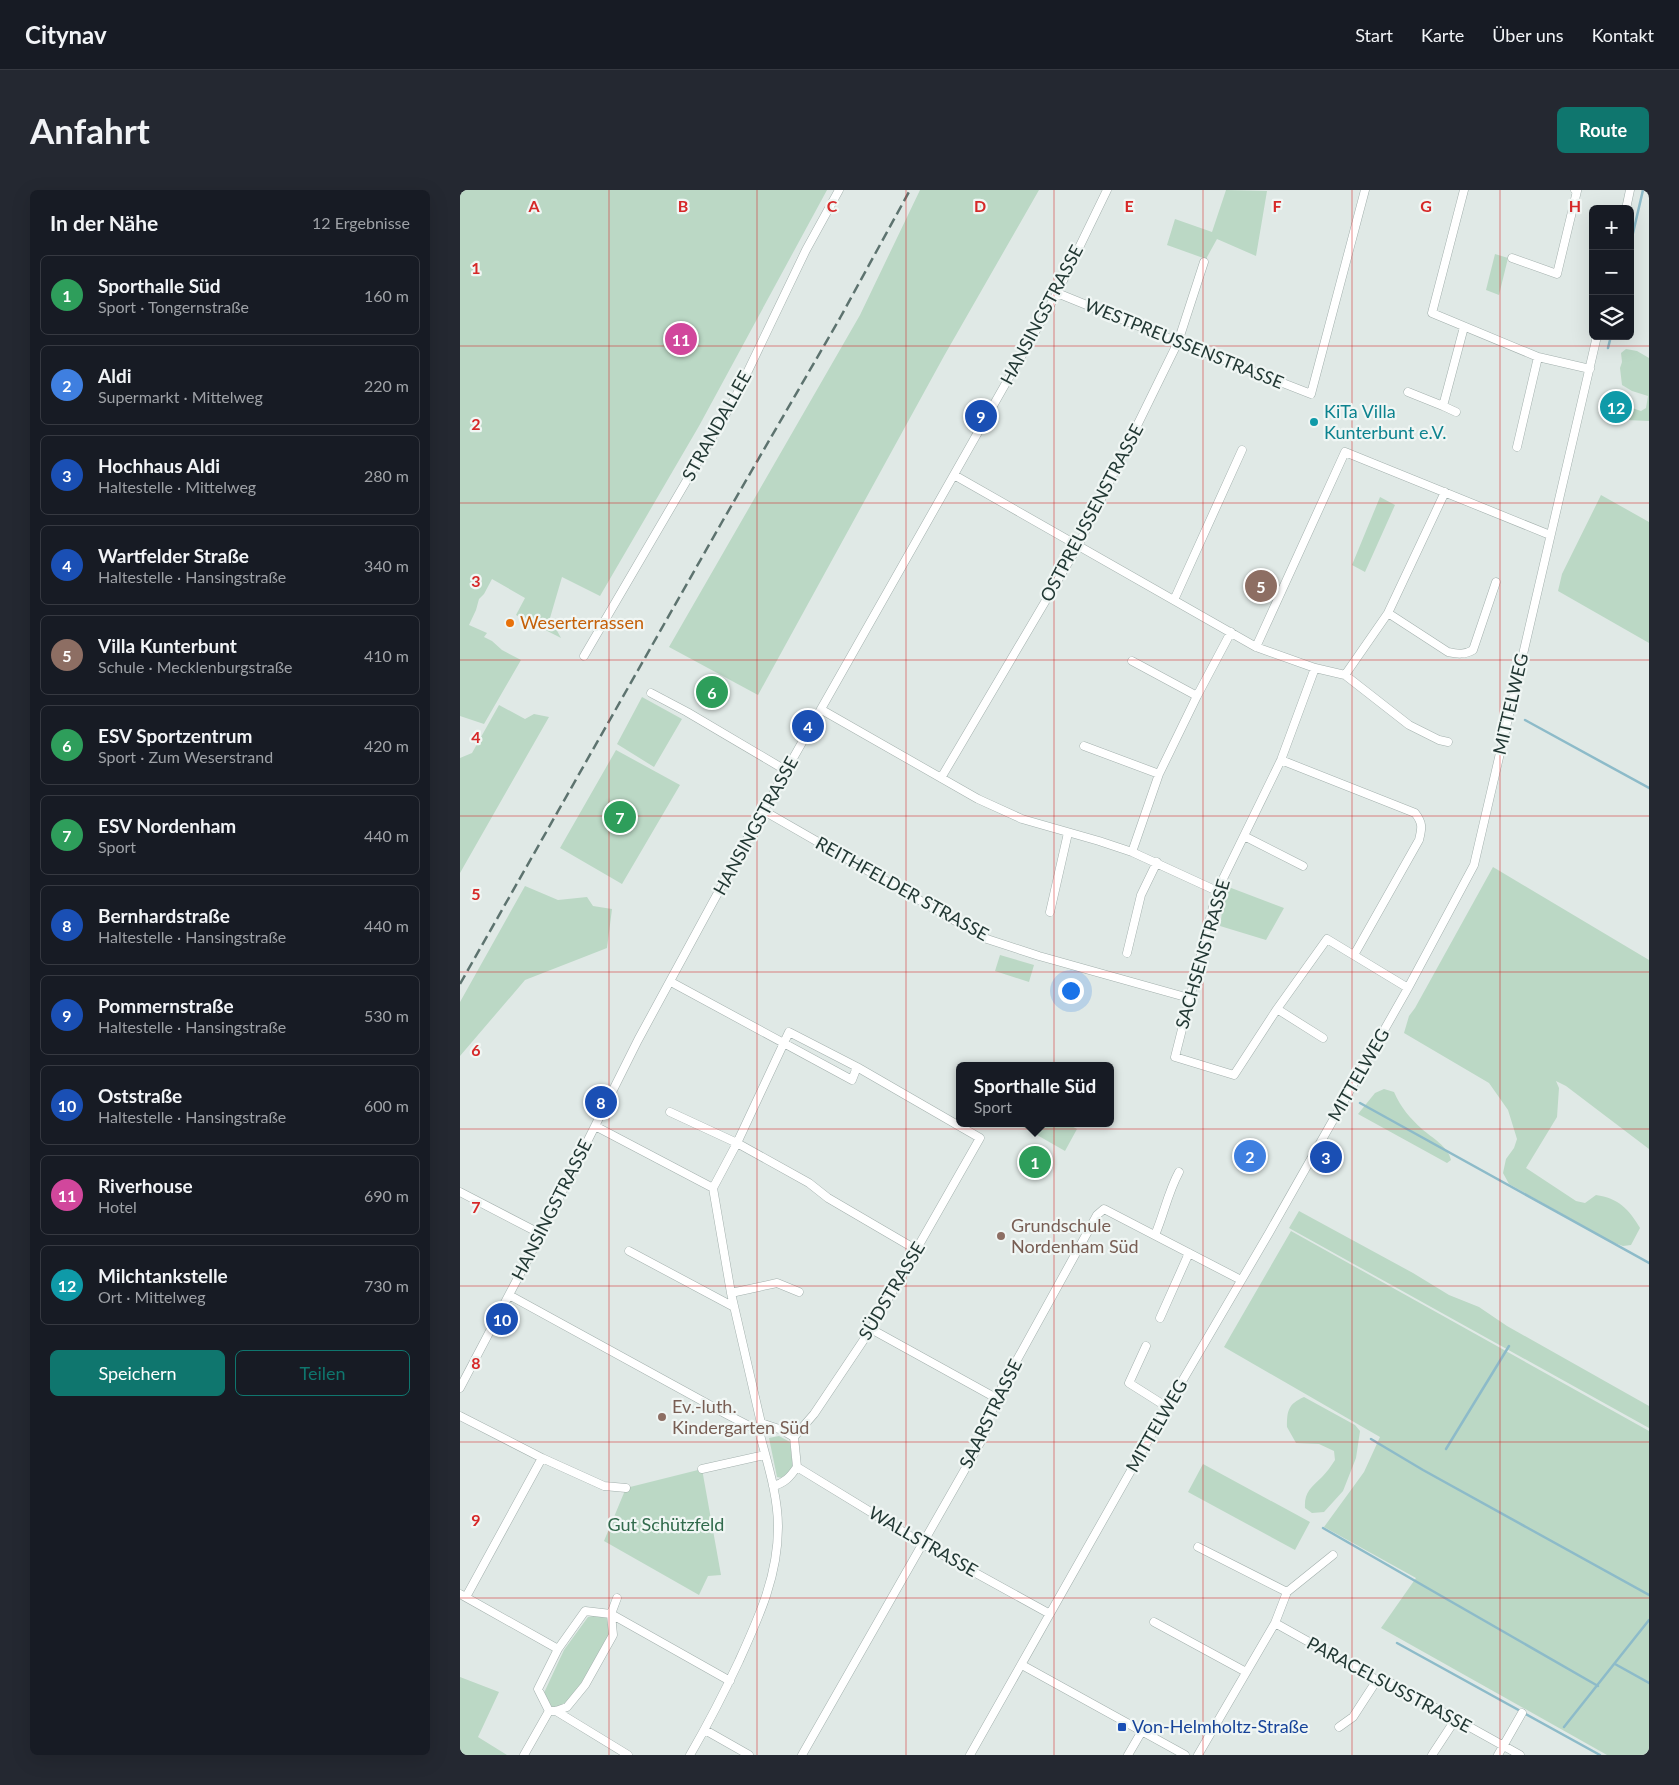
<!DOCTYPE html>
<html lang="de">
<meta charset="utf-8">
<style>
:root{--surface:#171b24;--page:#242831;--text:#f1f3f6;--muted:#9ea1a6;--line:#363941;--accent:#0f766e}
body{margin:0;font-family:Lato,sans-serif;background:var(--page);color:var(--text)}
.controls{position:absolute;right:15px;top:15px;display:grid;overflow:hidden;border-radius:8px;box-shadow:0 5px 20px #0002}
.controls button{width:45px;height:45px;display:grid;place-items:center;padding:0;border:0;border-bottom:1px solid var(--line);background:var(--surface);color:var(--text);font:25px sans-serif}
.you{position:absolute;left:610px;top:800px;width:18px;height:18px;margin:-12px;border:4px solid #fff;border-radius:50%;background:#1a73e8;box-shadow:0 0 0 8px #1a73e833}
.badge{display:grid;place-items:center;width:32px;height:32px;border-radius:50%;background:var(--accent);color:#fff;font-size:16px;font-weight:700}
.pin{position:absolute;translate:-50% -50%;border:2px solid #fff;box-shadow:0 1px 5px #0006}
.popup{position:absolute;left:496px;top:872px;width:158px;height:65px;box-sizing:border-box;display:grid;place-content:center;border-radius:8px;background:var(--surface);filter:drop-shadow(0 1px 4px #0005);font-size:16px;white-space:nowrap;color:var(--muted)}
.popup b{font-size:19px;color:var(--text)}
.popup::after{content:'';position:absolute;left:50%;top:100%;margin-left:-10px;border:10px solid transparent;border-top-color:var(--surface)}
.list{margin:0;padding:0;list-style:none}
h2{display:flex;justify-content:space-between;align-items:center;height:65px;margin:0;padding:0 20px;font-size:21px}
h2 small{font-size:16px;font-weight:400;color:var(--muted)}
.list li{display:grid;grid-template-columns:32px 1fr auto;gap:15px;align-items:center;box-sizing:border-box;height:80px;margin:0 10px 10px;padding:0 10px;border:1px solid var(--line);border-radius:8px}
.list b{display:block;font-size:19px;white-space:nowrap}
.list p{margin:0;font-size:16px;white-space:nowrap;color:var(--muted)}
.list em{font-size:16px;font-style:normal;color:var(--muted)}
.actions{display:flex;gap:10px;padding:15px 20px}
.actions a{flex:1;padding:11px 0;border:1px solid var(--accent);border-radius:8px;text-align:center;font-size:18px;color:var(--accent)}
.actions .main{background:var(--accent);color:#fff}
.icon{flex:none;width:28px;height:28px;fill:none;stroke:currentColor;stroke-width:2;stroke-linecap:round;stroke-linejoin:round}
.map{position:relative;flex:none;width:1189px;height:1565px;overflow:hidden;border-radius:8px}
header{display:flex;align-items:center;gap:30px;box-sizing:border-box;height:70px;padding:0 25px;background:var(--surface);border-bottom:1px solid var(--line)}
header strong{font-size:24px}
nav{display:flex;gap:28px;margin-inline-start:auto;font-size:18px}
.intro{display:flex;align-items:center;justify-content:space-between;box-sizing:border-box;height:120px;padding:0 30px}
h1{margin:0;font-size:35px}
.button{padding:12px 22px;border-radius:8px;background:var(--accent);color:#fff;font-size:18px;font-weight:700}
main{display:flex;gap:30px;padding:0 30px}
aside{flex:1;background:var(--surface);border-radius:8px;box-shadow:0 5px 20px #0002}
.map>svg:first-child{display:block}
.green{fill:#bbd8c5}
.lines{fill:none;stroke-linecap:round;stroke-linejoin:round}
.stream{stroke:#8dbbc9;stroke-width:2.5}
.minor-casing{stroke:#a3b0ad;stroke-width:9}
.minor{stroke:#fff;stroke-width:8}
.rail{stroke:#5d736f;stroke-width:2.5;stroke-dasharray:10 5;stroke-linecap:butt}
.grid{fill:none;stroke:#d62828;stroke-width:1;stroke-opacity:0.55}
.culture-dot{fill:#0f9aa8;stroke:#f0f6f4;stroke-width:2}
.food-dot{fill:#e8710a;stroke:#f0f6f4;stroke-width:2}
.education-dot{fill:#8d6e63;stroke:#f0f6f4;stroke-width:2}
.transit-dot{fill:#1a4fb4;stroke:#f0f6f4;stroke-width:2}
.labels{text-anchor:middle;stroke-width:4.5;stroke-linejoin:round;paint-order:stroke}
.street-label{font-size:18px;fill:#223834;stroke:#f0f6f4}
.culture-label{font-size:18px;fill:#0d838f;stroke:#f0f6f4;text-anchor:start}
.food-label{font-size:18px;fill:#c56008;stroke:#f0f6f4;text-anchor:start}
.education-label{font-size:18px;fill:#785e54;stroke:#f0f6f4;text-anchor:start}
.park-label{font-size:18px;fill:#316a4c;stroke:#f0f6f4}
.transit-label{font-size:18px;fill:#164399;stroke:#f0f6f4;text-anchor:start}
.grid-label{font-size:16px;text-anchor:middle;font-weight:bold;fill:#d62828;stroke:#f0f6f4;stroke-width:4.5;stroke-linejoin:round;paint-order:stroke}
</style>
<header>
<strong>Citynav</strong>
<nav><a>Start</a><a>Karte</a><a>Über uns</a><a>Kontakt</a></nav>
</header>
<div class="intro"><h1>Anfahrt</h1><a class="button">Route</a></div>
<main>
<aside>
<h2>In der Nähe<small>12 Ergebnisse</small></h2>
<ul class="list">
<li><span class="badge" style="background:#2e9e5b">1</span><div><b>Sporthalle Süd</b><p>Sport · Tongernstraße</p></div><em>160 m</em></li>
<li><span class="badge" style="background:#3f7fe0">2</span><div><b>Aldi</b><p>Supermarkt · Mittelweg</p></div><em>220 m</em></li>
<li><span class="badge" style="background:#1a4fb4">3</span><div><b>Hochhaus Aldi</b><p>Haltestelle · Mittelweg</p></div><em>280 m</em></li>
<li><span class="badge" style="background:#1a4fb4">4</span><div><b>Wartfelder Straße</b><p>Haltestelle · Hansingstraße</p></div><em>340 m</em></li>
<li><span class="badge" style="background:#8d6e63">5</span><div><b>Villa Kunterbunt</b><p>Schule · Mecklenburgstraße</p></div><em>410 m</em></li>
<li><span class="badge" style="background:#2e9e5b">6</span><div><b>ESV Sportzentrum</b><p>Sport · Zum Weserstrand</p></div><em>420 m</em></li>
<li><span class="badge" style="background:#2e9e5b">7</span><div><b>ESV Nordenham</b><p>Sport</p></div><em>440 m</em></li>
<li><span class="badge" style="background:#1a4fb4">8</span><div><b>Bernhardstraße</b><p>Haltestelle · Hansingstraße</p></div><em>440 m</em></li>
<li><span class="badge" style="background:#1a4fb4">9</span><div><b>Pommernstraße</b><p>Haltestelle · Hansingstraße</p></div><em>530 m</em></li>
<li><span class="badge" style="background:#1a4fb4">10</span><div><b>Oststraße</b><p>Haltestelle · Hansingstraße</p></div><em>600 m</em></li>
<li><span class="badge" style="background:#d1479c">11</span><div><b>Riverhouse</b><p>Hotel</p></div><em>690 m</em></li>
<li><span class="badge" style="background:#0f9aa8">12</span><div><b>Milchtankstelle</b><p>Ort · Mittelweg</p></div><em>730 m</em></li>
</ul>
<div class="actions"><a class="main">Speichern</a><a>Teilen</a></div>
</aside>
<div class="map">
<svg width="1189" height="1565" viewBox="0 0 1189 1565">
<rect width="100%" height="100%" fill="#e0e9e6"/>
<path class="green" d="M 0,0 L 367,0 L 239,236 L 140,406 L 102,387 L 90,428 L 101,448 L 56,425 L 65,408 L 32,389 L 24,404 L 19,409 L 16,420 L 9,435 L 27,443 L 24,447 L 32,451 L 42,460 L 61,470 L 24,534 L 0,526 Z
M 460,0 L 579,0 L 484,166 L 298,505 L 209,457 L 400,125 Z
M 766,0 L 807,1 L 796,66 L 757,49 L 746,69 L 707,55 L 715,29 L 752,42 Z
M 1035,64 L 1048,68 L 1039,105 L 1026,100 Z
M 1166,159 L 1177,161 L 1189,168 L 1189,231 L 1165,230 L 1152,224 L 1157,213 L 1181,221 L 1186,218 L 1188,206 L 1172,201 L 1162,195 L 1160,178 L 1162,172 L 1161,163 Z
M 1141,305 L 1189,332 L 1189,453 L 1098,401 L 1102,384 Z
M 920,307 L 935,315 L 905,382 L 892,375 Z
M 182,507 L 222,529 L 194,577 L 157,554 Z
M 39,515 L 65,529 L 74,524 L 89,527 L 0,683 L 0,568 L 12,563 Z
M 156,560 L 220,595 L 162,694 L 100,658 Z
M 1033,677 L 1189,770 L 1189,959 L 1106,896 L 1096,891 L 1099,898 L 1097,927 L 1066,978 L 1116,1011 L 1125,1013 L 1136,1005 C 1158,1008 1169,1019 1180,1038 L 1171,1055 L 1163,1056 L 1152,1052 L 1049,994 L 1043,983 L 1046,969 L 1054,958 L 1057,949 L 1048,920 L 1029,893 L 944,843 L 949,826 L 955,818 Z
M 65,696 L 98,710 L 127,707 L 133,716 L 152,719 L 147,758 L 65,790 L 0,866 L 0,812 Z
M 766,696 L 824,718 L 806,750 L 760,736 Z
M 540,765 L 574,775 L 569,792 L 535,781 Z
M 924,899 L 934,902 C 941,918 950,928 962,939 C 972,948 988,956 991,970 L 987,973 L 898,924 L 915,903 Z
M 565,933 L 606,933 L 617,939 L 605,961 L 563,937 Z
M 839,1021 L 953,1083 L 989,1105 L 1019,1117 L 1047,1136 L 1189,1216 L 1189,1238 L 829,1038 Z
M 831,1041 L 1189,1241 L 1189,1565 L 1147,1565 L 921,1438 L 956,1388 L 864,1337 L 904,1282 L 920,1247 L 764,1157 Z
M 844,1207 L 895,1235 L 900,1241 L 896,1268 L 883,1301 L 864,1322 L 852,1323 L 845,1318 C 844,1302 851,1298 862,1287 C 867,1282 871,1276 875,1270 L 874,1261 L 859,1254 L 836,1253 L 827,1237 C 827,1221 828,1214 844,1207 Z
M 319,1246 L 330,1252 L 333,1278 L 322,1288 L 317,1287 L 309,1248 Z
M 743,1274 L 850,1332 L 835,1360 L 728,1302 Z
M 242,1279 L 261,1385 L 248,1386 L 239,1405 L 144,1351 L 166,1298 Z
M 139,1425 L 149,1429 L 151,1446 L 124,1495 L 98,1519 L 90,1520 L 83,1505 L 104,1460 L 128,1427 Z
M 0,1487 L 39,1502 L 18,1547 L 47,1565 L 0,1565 Z"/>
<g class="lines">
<path class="stream" d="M 1170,56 L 1183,0
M 1148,158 L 1151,146
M 1065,530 L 1189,598
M 900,913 L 1189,1073
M 911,1249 L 963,1280 L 1189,1405
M 986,1259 L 1049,1156
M 863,1338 L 1138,1496
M 937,1453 L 1140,1565
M 1155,1474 L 1189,1493
M 1104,1537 L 1189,1430"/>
<g class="minor-casing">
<path id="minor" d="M 1004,0 L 972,123 L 1078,167 L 1130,179
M 1166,19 L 1170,0
M 1052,68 L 1097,84 L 1117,1 L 1115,0
M 597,103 L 718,152 L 851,204 L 905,0
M 948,202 L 983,216 L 1004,137
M 983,216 L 996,222
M 1057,257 L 1078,167
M 494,285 L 796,457 L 855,478 L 885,485 L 949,535 L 979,550 L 988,552
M 714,410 L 782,260
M 928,423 L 988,462 C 997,464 1005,465 1013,460 L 1036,392
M 796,457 L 885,262 L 1090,345
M 124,466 L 275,208 L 346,60 L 379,0
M 672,471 L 737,506
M 855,478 L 821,570 L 757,701 L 715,867 L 774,885 L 817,819 L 867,749 L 948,798
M 885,485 L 928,423 L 985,302
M 191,503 L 227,522 L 327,581
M 362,520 L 518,609 L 562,629 L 639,651 L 672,662 L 757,701
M 624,556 L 699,584
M 821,570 L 955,623 C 963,633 962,638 959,650 L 894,765
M 481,588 L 618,356 L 718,152 L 744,72
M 304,621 L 527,749 L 579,766 L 729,808
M 784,646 L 843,676
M 672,662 L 699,584 L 737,506 L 771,442
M 590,722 L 608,643
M 667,763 L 681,705 L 697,672
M 211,792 L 392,890 L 397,877
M 817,819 L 863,848
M 210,922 L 277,953 L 349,993 L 368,1008 L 457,1060
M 135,936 L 253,998 L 271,1103 L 301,1233 L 299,1241 C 307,1272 318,1305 318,1337 C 318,1386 299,1427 279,1471 C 264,1503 248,1534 230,1565
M 253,998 L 277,953 L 329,842 L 397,877 L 520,948 L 411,1139 L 354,1224 L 334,1247
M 0,1002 L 81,1044
M 695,1045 C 704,1024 708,1002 719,982
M 169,1061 L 274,1117
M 271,1103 L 317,1093 L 339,1102
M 49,1105 L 268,1225 L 299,1241
M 700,1128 L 729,1063
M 411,1139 L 536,1208
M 686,1156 L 669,1193 L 707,1217
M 0,1198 L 81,1044 L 178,850 L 285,653 L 597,103 L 647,0
M 0,1226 L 82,1268 L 144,1296 L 166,1298
M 301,1233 L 322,1240 L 334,1247 L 337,1277 C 330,1287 325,1293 313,1296
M 337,1277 L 463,1354 L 590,1424
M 242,1279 L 305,1265
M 738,1357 L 827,1402
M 0,1404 L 98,1459
M 6,1407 L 82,1268
M 157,1408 L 151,1424 L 270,1491
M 125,1421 L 151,1424 L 153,1445 L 125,1495 L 107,1517 L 96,1521 L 89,1521 L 78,1499 L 98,1459 Z
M 694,1432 L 786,1482
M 815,1433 L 917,1490 L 927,1491 L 1060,1565
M 562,1475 L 725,1565
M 96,1521 L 168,1565
M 879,1537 L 893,1527 L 917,1490
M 245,1540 L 289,1565
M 64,1565 L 89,1521
M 342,1565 L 524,1246 L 536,1208 L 637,1025 L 644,1019 L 781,1090
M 510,1565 L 707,1217 L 809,1043 L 948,798 L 1014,675 L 1137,146
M 668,1565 L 682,1541
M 738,1565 L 815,1433 L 827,1402 L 873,1365
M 972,1565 L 995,1530
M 1038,1565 L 1062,1523"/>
</g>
<use href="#minor" class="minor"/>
<path class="rail" d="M 0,794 L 262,332 L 380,128 L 450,0"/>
</g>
<path class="grid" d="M 149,0 L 149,1565M 297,0 L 297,1565M 446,0 L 446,1565M 594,0 L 594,1565M 743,0 L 743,1565M 892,0 L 892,1565M 1040,0 L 1040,1565M 0,156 L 1189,156M 0,313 L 1189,313M 0,470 L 1189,470M 0,626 L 1189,626M 0,782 L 1189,782M 0,939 L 1189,939M 0,1096 L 1189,1096M 0,1252 L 1189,1252M 0,1408 L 1189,1408"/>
<circle class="culture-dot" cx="854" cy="232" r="5"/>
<circle class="food-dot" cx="50" cy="433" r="5"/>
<g class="education-dot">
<circle cx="541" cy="1046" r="5"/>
<circle cx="202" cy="1227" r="5"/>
</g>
<rect class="transit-dot" x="657" y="1532" width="10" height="10" rx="2.5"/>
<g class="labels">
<g class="street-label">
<text transform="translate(582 125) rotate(-62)" y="6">HANSINGSTRASSE</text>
<text transform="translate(724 154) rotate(22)" y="6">WESTPREUSSENSTRASSE</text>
<text transform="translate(257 236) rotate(-61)" y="6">STRANDALLEE</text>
<text transform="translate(632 323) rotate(-62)" y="6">OSTPREUSSENSTRASSE</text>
<text transform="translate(1051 514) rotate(-77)" y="6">MITTELWEG</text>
<text transform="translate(296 636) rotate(-61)" y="6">HANSINGSTRASSE</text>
<text transform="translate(442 699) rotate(29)" y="6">REITHFELDER STRASSE</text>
<text transform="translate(743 764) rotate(-74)" y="6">SACHSENSTRASSE</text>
<text transform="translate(899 885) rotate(-60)" y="6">MITTELWEG</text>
<text transform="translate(92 1020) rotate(-63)" y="6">HANSINGSTRASSE</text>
<text transform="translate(432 1101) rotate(-59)" y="6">SÜDSTRASSE</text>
<text transform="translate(531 1224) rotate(-64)" y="6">SAARSTRASSE</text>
<text transform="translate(697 1236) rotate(-60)" y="6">MITTELWEG</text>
<text transform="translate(463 1352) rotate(30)" y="6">WALLSTRASSE</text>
<text transform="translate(929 1495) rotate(28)" y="6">PARACELSUSSTRASSE</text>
</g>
<g class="culture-label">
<text x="864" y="228">KiTa Villa<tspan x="864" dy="21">Kunterbunt e.V.</tspan></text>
</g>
<g class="food-label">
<text x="60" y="439">Weserterrassen</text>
</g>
<g class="education-label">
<text x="551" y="1042">Grundschule<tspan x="551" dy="21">Nordenham Süd</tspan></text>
<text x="212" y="1223">Ev.-luth.<tspan x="212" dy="21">Kindergarten Süd</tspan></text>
</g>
<g class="park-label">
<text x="206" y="1341">Gut Schützfeld</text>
</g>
<g class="transit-label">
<text x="672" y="1543">Von-Helmholtz-Straße</text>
</g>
</g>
<g class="grid-label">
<text x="74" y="22">A</text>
<text x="223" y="22">B</text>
<text x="372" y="22">C</text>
<text x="520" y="22">D</text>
<text x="669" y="22">E</text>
<text x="817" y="22">F</text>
<text x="966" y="22">G</text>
<text x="1115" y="22">H</text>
<text x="16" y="84">1</text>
<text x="16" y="240">2</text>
<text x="16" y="397">3</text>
<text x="16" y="553">4</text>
<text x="16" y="710">5</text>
<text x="16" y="866">6</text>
<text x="16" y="1023">7</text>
<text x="16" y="1179">8</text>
<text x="16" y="1336">9</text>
</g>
</svg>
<div class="controls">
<button>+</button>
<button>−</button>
<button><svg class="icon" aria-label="layers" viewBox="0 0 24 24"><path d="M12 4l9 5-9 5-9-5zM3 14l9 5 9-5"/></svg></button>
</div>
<div class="you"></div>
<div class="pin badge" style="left:575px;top:972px;background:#2e9e5b">1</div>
<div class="popup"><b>Sporthalle Süd</b>Sport</div>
<div class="pin badge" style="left:790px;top:966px;background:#3f7fe0">2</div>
<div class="pin badge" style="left:866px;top:967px;background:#1a4fb4">3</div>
<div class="pin badge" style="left:348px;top:536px;background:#1a4fb4">4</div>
<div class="pin badge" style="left:801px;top:396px;background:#8d6e63">5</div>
<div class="pin badge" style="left:252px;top:502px;background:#2e9e5b">6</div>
<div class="pin badge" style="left:160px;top:627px;background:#2e9e5b">7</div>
<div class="pin badge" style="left:141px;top:912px;background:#1a4fb4">8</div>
<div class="pin badge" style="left:521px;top:226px;background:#1a4fb4">9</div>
<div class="pin badge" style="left:42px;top:1129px;background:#1a4fb4">10</div>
<div class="pin badge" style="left:221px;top:149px;background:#d1479c">11</div>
<div class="pin badge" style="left:1156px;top:217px;background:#0f9aa8">12</div>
</div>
</main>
